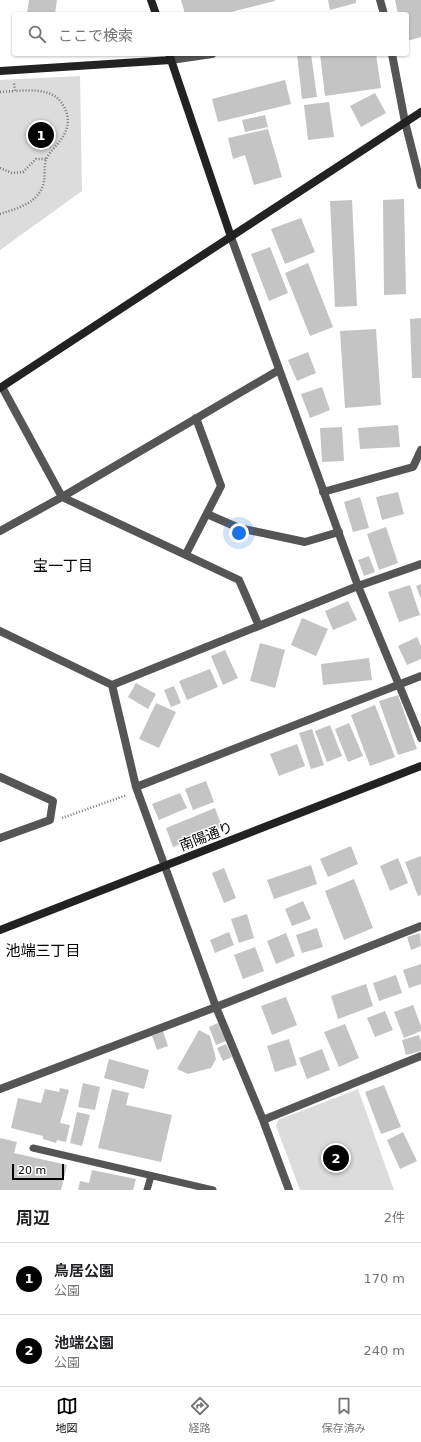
<!DOCTYPE html>
<html lang="ja">
<meta charset="utf-8">
<style>
:root{--surface:#fff;--page:#f2f2f2;--text:#202124;--muted:#757577;--line:#e0e0e0;--accent:#000}
body{margin:0;font-family:"DejaVu Sans","Noto Sans JP",sans-serif;background:var(--page);color:var(--text)}
.scale{position:absolute;left:12px;bottom:10px;width:52px;box-sizing:border-box;padding-left:4px;border:2px solid #000;border-top:0;font-size:11px;line-height:14px;white-space:nowrap;color:#000;-webkit-text-stroke:3px #fff;paint-order:stroke}
.you{position:absolute;left:239px;top:533px;width:14px;height:14px;margin:-10px;border:3px solid #fff;border-radius:50%;background:#1a73e8;box-shadow:0 0 0 6px #1a73e833}
.badge{display:grid;place-items:center;width:26px;height:26px;border-radius:50%;background:var(--accent);color:#fff;font-size:13px;font-weight:700}
.pin{position:absolute;translate:-50% -50%;border:2px solid #fff;box-shadow:0 1px 4px #0006}
.list{margin:0;padding:0;list-style:none}
h2{display:flex;justify-content:space-between;align-items:center;height:52px;margin:0;padding:0 16px;font-size:17px}
h2 small{font-size:13px;font-weight:400;color:var(--muted)}
.list li{display:grid;grid-template-columns:26px 1fr auto;gap:12px;align-items:center;box-sizing:border-box;height:72px;padding:0 16px;border-top:1px solid var(--line)}
.list b{display:block;font-size:15px;white-space:nowrap}
.list p{margin:0;font-size:13px;white-space:nowrap;color:var(--muted)}
.list em{font-size:13px;font-style:normal;color:var(--muted)}
.icon{flex:none;width:22px;height:22px;fill:none;stroke:currentColor;stroke-width:2;stroke-linecap:round;stroke-linejoin:round}
.map{position:relative;flex:none;width:421px;height:1190px;overflow:hidden}
.search{position:absolute;background:var(--surface);box-shadow:0 1px 3px #0004;left:12px;right:12px;top:12px;height:44px;display:flex;align-items:center;gap:10px;box-sizing:border-box;padding:0 14px;border-radius:4px;color:var(--muted);font-size:15px}
.sheet{height:196px;background:var(--surface)}
nav{display:flex;justify-content:space-around;align-items:center;box-sizing:border-box;height:56px;border-top:1px solid var(--line);background:var(--surface);font-size:11px;color:var(--muted)}
nav a{display:grid;justify-items:center;gap:2px}
nav .on{color:var(--accent)}
.map>svg:first-child{display:block}
.green{fill:#dcdcdc}
.building{fill:#c4c4c4}
.lines{fill:none;stroke-linecap:round;stroke-linejoin:round}
.path{stroke:#777;stroke-width:2.5;stroke-dasharray:1 2;stroke-linecap:butt}
.lane{stroke:#555;stroke-width:7}
.street{stroke:#555;stroke-width:8}
.secondary{stroke:#222;stroke-width:8}
.labels{text-anchor:middle;stroke-width:3;stroke-linejoin:round;paint-order:stroke}
.street-label{font-size:14px;fill:#000;stroke:#fff}
.neighbourhood-label{font-size:15px;fill:#000;stroke:#fff}
</style>
<div class="map">
<svg width="421" height="1190" viewBox="0 0 421 1190">
<rect width="100%" height="100%" fill="#fff"/>
<path class="green" d="M 80,76 L 82,191 L 0,250 L 0,80 Z
M 358,1089 L 394,1190 L 300,1190 L 276,1126 L 278,1120 Z"/>
<path class="building" d="M 29,0 L 57,0 L 55,14 L 27,14 Z
M 181,0 L 275,0 L 275,1 L 223,14 L 185,14 Z
M 328,0 L 356,0 L 356,3 L 330,10 Z
M 395,0 L 421,0 L 421,37 L 407,41 L 407,14 L 398,14 Z
M 297,54 L 311,54 L 317,97 L 302,99 Z
M 320,54 L 376,54 L 381,88 L 325,96 Z
M 285,80 L 291,104 L 218,122 L 212,99 Z
M 375,93 L 386,113 L 361,127 L 350,106 Z
M 329,102 L 334,137 L 308,140 L 304,105 Z
M 265,115 L 268,127 L 245,132 L 242,120 Z
M 268,129 L 282,177 L 254,185 L 245,155 L 233,159 L 228,138 Z
M 404,199 L 406,294 L 384,295 L 383,200 Z
M 352,200 L 357,306 L 335,307 L 330,201 Z
M 301,218 L 315,252 L 285,264 L 271,229 Z
M 270,247 L 288,293 L 269,301 L 251,254 Z
M 308,263 L 333,327 L 310,336 L 285,273 Z
M 421,318 L 421,378 L 412,378 L 410,319 Z
M 376,329 L 381,405 L 345,408 L 340,331 Z
M 308,352 L 316,373 L 297,381 L 288,360 Z
M 322,387 L 330,410 L 310,418 L 301,394 Z
M 398,425 L 400,447 L 360,449 L 358,428 Z
M 342,427 L 344,461 L 322,462 L 320,428 Z
M 398,492 L 404,514 L 382,520 L 376,497 Z
M 360,497 L 369,528 L 353,532 L 344,502 Z
M 386,527 L 398,563 L 379,570 L 367,534 Z
M 369,556 L 375,572 L 364,576 L 358,560 Z
M 421,584 L 421,599 L 416,586 Z
M 410,585 L 420,615 L 399,622 L 388,592 Z
M 348,601 L 357,620 L 333,630 L 325,611 Z
M 302,618 L 328,629 L 316,656 L 291,645 Z
M 417,637 L 421,646 L 421,659 L 407,665 L 398,646 Z
M 260,643 L 285,650 L 275,688 L 250,681 Z
M 225,650 L 238,678 L 223,685 L 211,656 Z
M 369,658 L 372,680 L 323,685 L 321,664 Z
M 210,669 L 218,687 L 187,700 L 179,681 Z
M 136,683 L 156,694 L 148,709 L 128,697 Z
M 174,686 L 181,703 L 171,707 L 164,690 Z
M 398,695 L 417,749 L 398,755 L 379,701 Z
M 156,703 L 176,712 L 159,748 L 139,739 Z
M 375,705 L 395,757 L 370,766 L 351,715 Z
M 349,723 L 363,756 L 348,762 L 335,729 Z
M 330,725 L 342,756 L 327,762 L 315,731 Z
M 312,729 L 324,765 L 311,769 L 299,733 Z
M 297,744 L 305,766 L 279,776 L 270,754 Z
M 206,781 L 214,802 L 193,810 L 185,789 Z
M 180,793 L 187,808 L 159,820 L 152,804 Z
M 215,808 L 222,827 L 173,847 L 166,828 Z
M 351,846 L 358,864 L 328,877 L 320,859 Z
M 421,856 L 421,895 L 418,896 L 405,862 Z
M 398,858 L 408,883 L 390,891 L 380,866 Z
M 311,865 L 317,884 L 274,899 L 267,880 Z
M 224,868 L 236,898 L 224,903 L 212,873 Z
M 354,879 L 373,928 L 344,940 L 325,891 Z
M 303,901 L 311,919 L 292,926 L 285,909 Z
M 247,914 L 254,938 L 239,943 L 231,919 Z
M 317,928 L 323,947 L 302,953 L 296,935 Z
M 229,932 L 234,945 L 215,953 L 210,940 Z
M 286,933 L 295,956 L 276,964 L 267,941 Z
M 420,933 L 421,946 L 411,950 L 407,937 Z
M 255,947 L 264,971 L 243,979 L 234,955 Z
M 421,964 L 421,984 L 409,988 L 403,970 Z
M 396,975 L 402,993 L 379,1001 L 373,983 Z
M 366,984 L 373,1006 L 338,1019 L 331,996 Z
M 286,997 L 297,1025 L 272,1035 L 261,1006 Z
M 413,1005 L 421,1026 L 421,1031 L 404,1038 L 394,1012 Z
M 385,1011 L 393,1030 L 375,1037 L 367,1018 Z
M 218,1023 L 226,1041 L 216,1045 L 209,1027 Z
M 345,1024 L 359,1058 L 339,1067 L 324,1032 Z
M 199,1030 L 210,1036 L 216,1059 L 211,1068 L 188,1074 L 177,1069 Z
M 163,1031 L 168,1046 L 157,1050 L 152,1036 Z
M 419,1035 L 421,1041 L 421,1051 L 406,1055 L 402,1040 Z
M 289,1039 L 297,1065 L 275,1072 L 267,1046 Z
M 226,1044 L 232,1057 L 223,1061 L 217,1048 Z
M 322,1049 L 330,1070 L 307,1079 L 299,1058 Z
M 109,1059 L 149,1070 L 144,1089 L 104,1078 Z
M 83,1083 L 100,1087 L 95,1110 L 78,1107 Z
M 384,1085 L 401,1127 L 381,1134 L 365,1092 Z
M 60,1088 L 69,1090 L 60,1123 L 70,1125 L 66,1142 L 57,1140 L 56,1143 L 43,1139 L 43,1136 L 11,1128 L 18,1098 L 41,1103 L 45,1089 L 59,1092 Z
M 112,1089 L 129,1093 L 126,1105 L 172,1115 L 161,1162 L 98,1148 Z
M 77,1112 L 90,1115 L 82,1146 L 70,1143 Z
M 403,1132 L 417,1161 L 400,1169 L 387,1140 Z
M 0,1138 L 17,1142 L 14,1153 L 67,1165 L 61,1190 L 0,1190 Z
M 92,1170 L 136,1179 L 133,1190 L 78,1190 L 80,1181 L 89,1183 Z"/>
<g class="lines">
<path class="path" d="M 0,92 L 15,91
M 0,168 L 12,173 L 23,172 L 36,159 L 46,159
M 0,214 C 18,208 40,203 44,181 C 45,175 44,167 46,160 C 49,151 63,141 66,130 C 69,123 68,115 65,109 C 56,88 34,90 15,91 L 14,83
M 62,818 L 127,795"/>
<path class="lane" d="M 33,1148 L 213,1190
M 147,1190 L 151,1176"/>
<path class="street" d="M 380,0 L 384,14
M 392,54 L 405,122 L 421,185
M 171,60 L 212,54
M 231,237 L 358,586 L 421,738
M 2,387 L 62,497 L 239,580 L 259,626
M 323,492 L 413,467 L 421,450
M 207,514 L 239,528 L 305,542 L 339,532
M 0,531 L 62,497 L 279,370
M 186,554 L 221,486 L 196,418
M 0,631 L 112,685 L 358,586 L 421,564
M 112,685 L 136,787 L 216,1007 L 263,1120 L 289,1190
M 0,777 L 53,801 L 50,820 L 0,838
M 136,787 L 421,676
M 0,1089 L 216,1007 L 421,926
M 263,1120 L 421,1056"/>
<path class="secondary" d="M 151,0 L 156,14
M 169,54 L 231,237
M 0,71 L 171,60
M 0,388 L 421,112
M 0,930 L 421,766"/>
</g>
<g class="labels">
<g class="street-label">
<text transform="translate(206 836) rotate(-21)" y="5">南陽通り</text>
</g>
<g class="neighbourhood-label">
<text x="63" y="571">宝一丁目</text>
<text x="43" y="956">池端三丁目</text>
</g>
</g>
</svg>
<div class="scale">20 m</div>
<div class="you"></div>
<div class="pin badge" style="left:41px;top:135px">1</div>
<div class="pin badge" style="left:336px;top:1158px">2</div>
<div class="search"><svg class="icon" aria-label="search" viewBox="0 0 24 24"><circle cx="10" cy="10" r="6"/><path d="M15 15l6 6"/></svg>ここで検索</div>
</div>
<section class="sheet">
<h2>周辺<small>2件</small></h2>
<ul class="list">
<li><span class="badge">1</span><div><b>鳥居公園</b><p>公園</p></div><em>170 m</em></li>
<li><span class="badge">2</span><div><b>池端公園</b><p>公園</p></div><em>240 m</em></li>
</ul>
</section>
<nav>
<a class="on"><svg class="icon" aria-label="map" viewBox="0 0 24 24"><path d="M3 6l6-2 6 2 6-2v14l-6 2-6-2-6 2zM9 4v14M15 6v14"/></svg>地図</a>
<a><svg class="icon" aria-label="directions" viewBox="0 0 24 24"><path d="M12 3l9 9-9 9-9-9zM9 14v-3h6M13 9l2 2-2 2"/></svg>経路</a>
<a><svg class="icon" aria-label="saved" viewBox="0 0 24 24"><path d="M7 4h10v16l-5-4-5 4z"/></svg>保存済み</a>
</nav>
